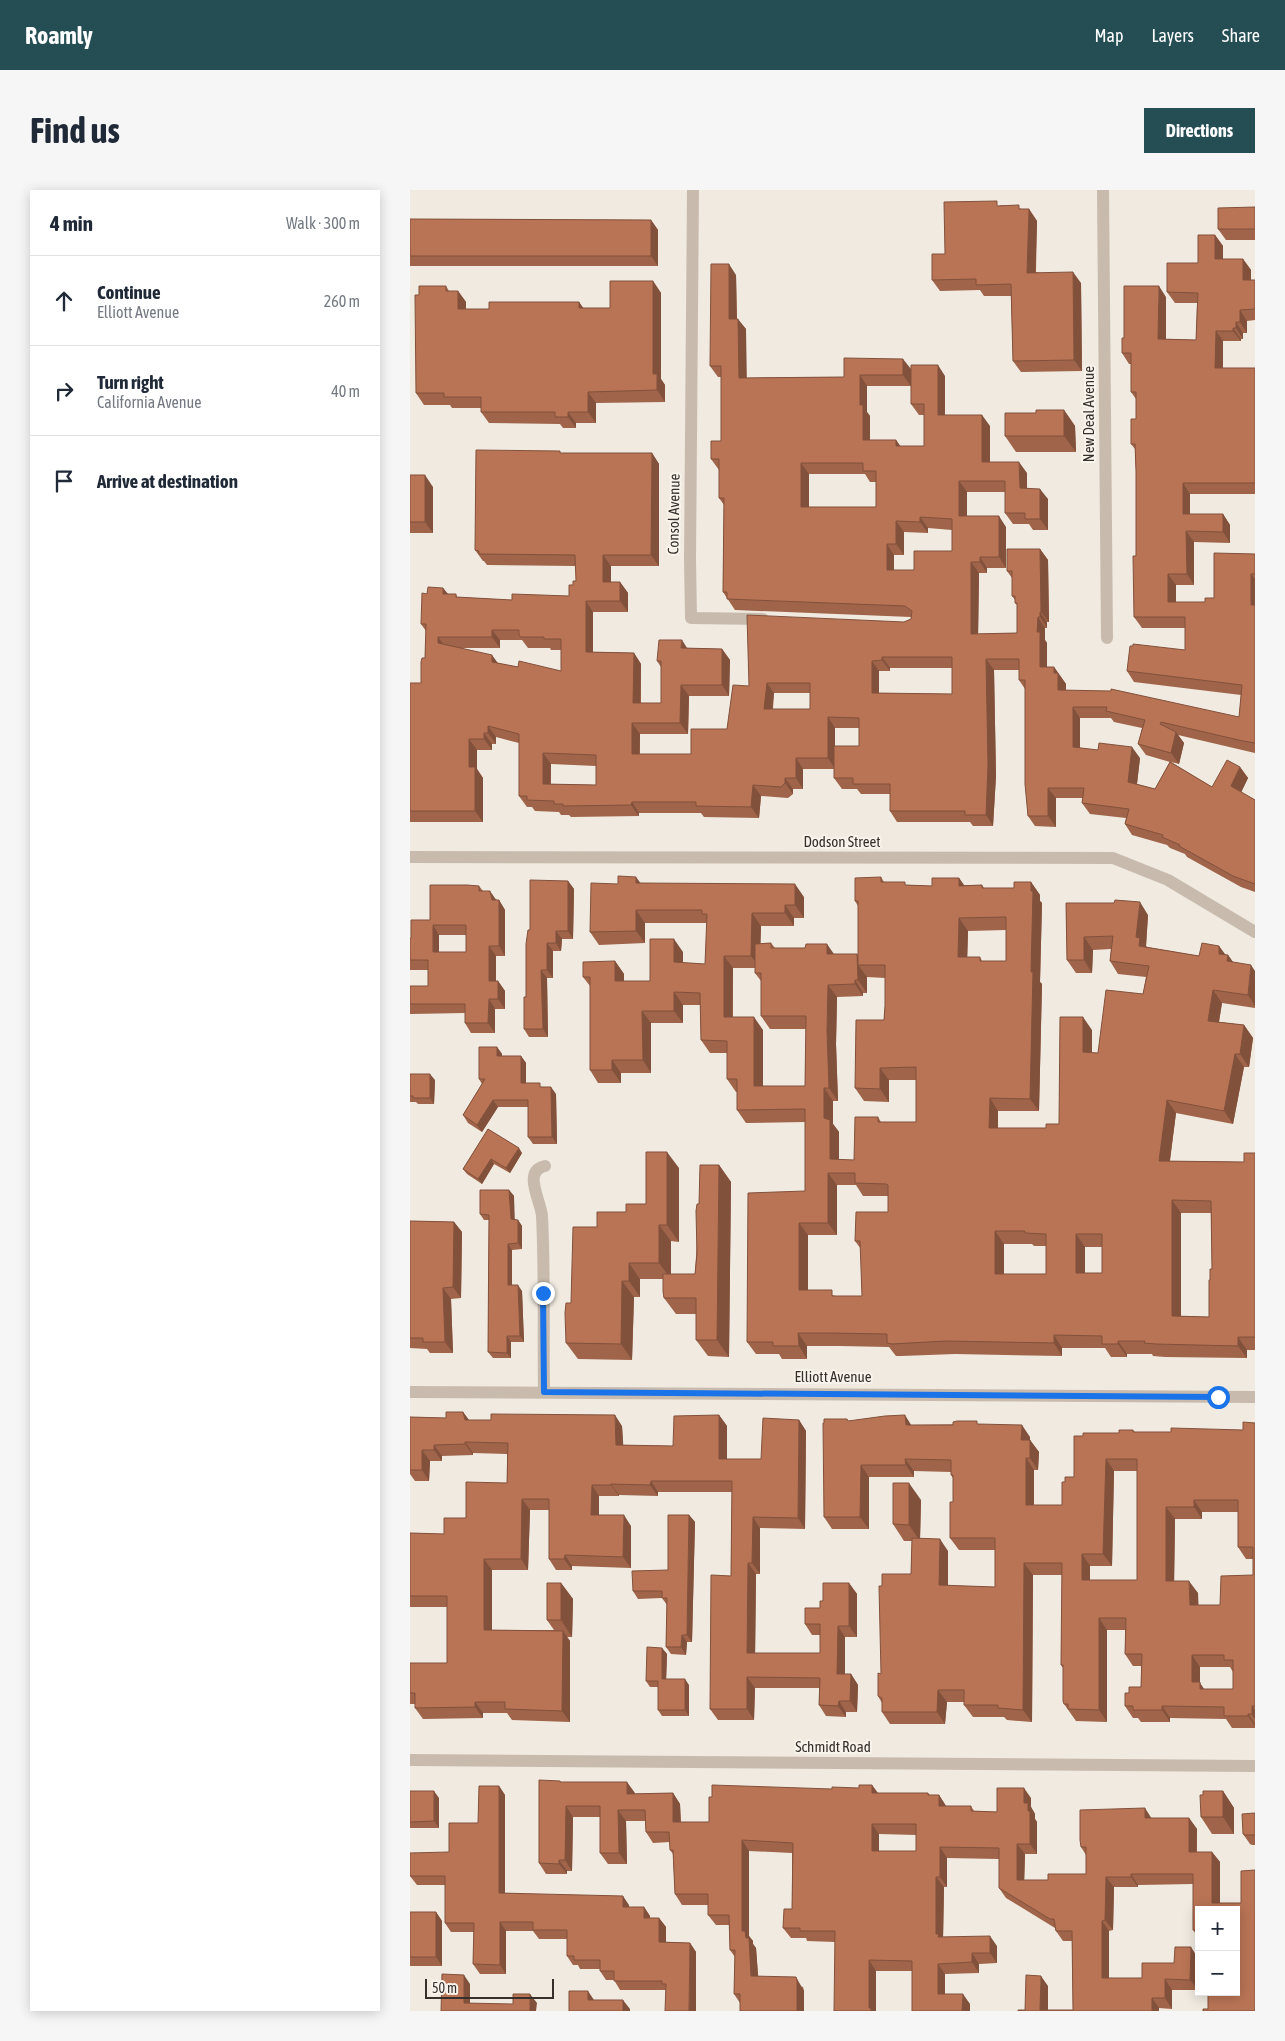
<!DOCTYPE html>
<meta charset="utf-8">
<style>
:root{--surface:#fff;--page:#f6f6f7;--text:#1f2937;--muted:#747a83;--line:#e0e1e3;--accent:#244e54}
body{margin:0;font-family:"Asap Condensed",sans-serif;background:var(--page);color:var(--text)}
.controls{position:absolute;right:15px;bottom:15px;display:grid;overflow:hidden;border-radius:0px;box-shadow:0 2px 12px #0003}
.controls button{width:45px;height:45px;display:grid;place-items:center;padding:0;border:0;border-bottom:1px solid var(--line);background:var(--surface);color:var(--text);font:25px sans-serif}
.scale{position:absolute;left:15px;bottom:12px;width:129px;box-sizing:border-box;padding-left:5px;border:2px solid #372f2b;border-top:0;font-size:14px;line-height:18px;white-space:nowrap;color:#372f2b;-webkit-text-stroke:4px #f8f4ec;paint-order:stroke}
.stop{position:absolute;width:15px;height:15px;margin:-11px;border:4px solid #1a73e8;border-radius:50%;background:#fff}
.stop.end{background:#1a73e8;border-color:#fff;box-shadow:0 1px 5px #0008}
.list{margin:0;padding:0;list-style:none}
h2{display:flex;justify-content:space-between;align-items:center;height:65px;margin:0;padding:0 20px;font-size:21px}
h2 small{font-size:16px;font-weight:400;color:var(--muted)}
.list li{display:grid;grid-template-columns:32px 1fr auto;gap:15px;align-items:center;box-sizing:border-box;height:90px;padding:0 20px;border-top:1px solid var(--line)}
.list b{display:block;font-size:19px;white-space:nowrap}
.list p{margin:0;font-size:16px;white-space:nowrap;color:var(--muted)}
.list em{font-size:16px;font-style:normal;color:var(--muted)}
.icon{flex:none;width:28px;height:28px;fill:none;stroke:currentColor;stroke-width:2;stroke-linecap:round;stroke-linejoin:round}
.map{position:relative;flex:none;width:845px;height:1821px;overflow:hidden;border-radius:0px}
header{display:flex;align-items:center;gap:30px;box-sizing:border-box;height:70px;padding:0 25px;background:var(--accent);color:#fff}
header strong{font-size:24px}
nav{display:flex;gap:28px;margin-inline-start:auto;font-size:18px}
.intro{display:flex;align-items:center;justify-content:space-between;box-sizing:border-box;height:120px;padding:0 30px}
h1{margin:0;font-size:35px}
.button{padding:12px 22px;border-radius:0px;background:var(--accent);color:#fff;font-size:18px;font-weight:700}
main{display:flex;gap:30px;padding:0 30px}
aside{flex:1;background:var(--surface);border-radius:0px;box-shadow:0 2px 12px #0003}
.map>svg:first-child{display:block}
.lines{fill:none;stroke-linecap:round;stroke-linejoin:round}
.minor{stroke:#c8bbad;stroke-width:12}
.tertiary{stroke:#c8bbad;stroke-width:12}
.wall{fill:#9f6449;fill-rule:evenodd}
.shaded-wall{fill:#82513c}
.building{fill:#b97455;stroke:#82513c;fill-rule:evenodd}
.route{stroke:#1a73e8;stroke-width:6}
.labels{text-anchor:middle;stroke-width:4;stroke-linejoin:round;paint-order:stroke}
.street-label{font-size:15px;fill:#372f2b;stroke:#f8f4ec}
</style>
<header>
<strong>Roamly</strong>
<nav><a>Map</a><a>Layers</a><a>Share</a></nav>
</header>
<div class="intro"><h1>Find us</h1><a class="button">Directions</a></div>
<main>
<aside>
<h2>4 min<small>Walk · 300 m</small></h2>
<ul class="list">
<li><svg class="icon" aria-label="ahead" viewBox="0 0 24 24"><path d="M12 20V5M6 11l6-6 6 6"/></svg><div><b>Continue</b><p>Elliott Avenue</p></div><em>260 m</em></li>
<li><svg class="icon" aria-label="right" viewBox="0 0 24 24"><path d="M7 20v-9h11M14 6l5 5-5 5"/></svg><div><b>Turn right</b><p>California Avenue</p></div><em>40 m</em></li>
<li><svg class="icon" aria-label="arrive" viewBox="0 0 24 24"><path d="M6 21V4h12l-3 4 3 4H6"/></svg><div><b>Arrive at destination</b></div></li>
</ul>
</aside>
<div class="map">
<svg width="845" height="1821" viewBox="0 0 845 1821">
<rect width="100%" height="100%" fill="#f0eae0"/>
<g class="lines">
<path class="minor" d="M 283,0 L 280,369 L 281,428 L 353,429
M 693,0 L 697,448
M 0,667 L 703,668 L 758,690 L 845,742
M 134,1202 C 133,1143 135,1084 132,1026 C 131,1011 112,981 135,976
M 0,1570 L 845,1576"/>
<path class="tertiary" d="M 0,1202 L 845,1207"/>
</g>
<path class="wall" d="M 591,15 L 612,19 L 619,19 L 627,31 L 626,82 L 671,93 L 672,181 L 611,182 L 603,171 L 601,106 L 574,106 L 570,100 L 530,101 L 522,90 L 535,64 Z
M 845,17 L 845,50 L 816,50 L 808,39 Z
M 0,29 L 241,30 L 248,40 L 248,76 L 0,76 Z
M 805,45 L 813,56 L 813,69 L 833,69 L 841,80 L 841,90 L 845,90 L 845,130 L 837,131 L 837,143 L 833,143 L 833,149 L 831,149 L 831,151 L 813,151 L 813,178 L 845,178 L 845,304 L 780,304 L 780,324 L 813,324 L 820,335 L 820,353 L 784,352 L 784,395 L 766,395 L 766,412 L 795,412 L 804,408 L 845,364 L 845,563 L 768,545 L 774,553 L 769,574 L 761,572 L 802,597 L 830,577 L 838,588 L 831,602 L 845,610 L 845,702 L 831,697 L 777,667 L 775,664 L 760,658 L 757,655 L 722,645 L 715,634 L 716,628 L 680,624 L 672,613 L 673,608 L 646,608 L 646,637 L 625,636 L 618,626 L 615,499 L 609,490 L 609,480 L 584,480 L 586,586 L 583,636 L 563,636 L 560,632 L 487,632 L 480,621 L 480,604 L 451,604 L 447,599 L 432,599 L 424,588 L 424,579 L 393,579 L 393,599 L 383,599 L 383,604 L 378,608 L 351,606 L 349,628 L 294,627 L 291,623 L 229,623 L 229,626 L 161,627 L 159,625 L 151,625 L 149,622 L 125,621 L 122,617 L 117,617 L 109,606 L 109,553 L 86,547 L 86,554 L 82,554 L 82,560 L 67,560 L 67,579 L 73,588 L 73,632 L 0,632 L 0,493 L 11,493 L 15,468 L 16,441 L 11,434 L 17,404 L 33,398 L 38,404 L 46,404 L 47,407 L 102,410 L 159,406 L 163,395 L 166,391 L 166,376 L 77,375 L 74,371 L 73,371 L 65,360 L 152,263 L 242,263 L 249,274 L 249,376 L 201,376 L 201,392 L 210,392 L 218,403 L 218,422 L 183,422 L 183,462 L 224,463 L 231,474 L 231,513 L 251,513 L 251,477 L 247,471 L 277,458 L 312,459 L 320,470 L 319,506 L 279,506 L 278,544 L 230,544 L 230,564 L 281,564 L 317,539 L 339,496 L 501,429 L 501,427 L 325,420 L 313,402 L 314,315 L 309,308 L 309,280 L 301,269 L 311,251 L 311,187 L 308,187 L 300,176 L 326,85 L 327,129 L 336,139 L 336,188 L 434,187 L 434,168 L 501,179 L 501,196 L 457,196 L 457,222 L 460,226 L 460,250 L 486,250 L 490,256 L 514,256 L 514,225 L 509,225 L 501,214 L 535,186 L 535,225 L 580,236 L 580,272 L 617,283 L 617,298 L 638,309 L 638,340 L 623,340 L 619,334 L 603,334 L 595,323 L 595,302 L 557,302 L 557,326 L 596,337 L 596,378 L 577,378 L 577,383 L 569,383 L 568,444 L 607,443 L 607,415 L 605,413 L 605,410 L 602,406 L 602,388 L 597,381 L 630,359 L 638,370 L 639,432 L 637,432 L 637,438 L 635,438 L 635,450 L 637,453 L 637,477 L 644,477 L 656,494 L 656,500 L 829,527 L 831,505 L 724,492 L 717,481 L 775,460 L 775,438 L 732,438 L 724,427 L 726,366 L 726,281 L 725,259 L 721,254 L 726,229 L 726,209 L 721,202 L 721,174 L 719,174 L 712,163 L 714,148 L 756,107 L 756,149 L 786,150 L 787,113 L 765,113 L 757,102 L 788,73 ZM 399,284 L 455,284 L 460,292 L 466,292 L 466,317 L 399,317 ZM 518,338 L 542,340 L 542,361 L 504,380 L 484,380 L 484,365 L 494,365 L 494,342 L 518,343 ZM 90,450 L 112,450 L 118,458 L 140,458 L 141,460 L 151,460 L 151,481 L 108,477 L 88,473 L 51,458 L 90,458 ZM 480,478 L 542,478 L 542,504 L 469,503 L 469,481 L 480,481 ZM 364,503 L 400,503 L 400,519 L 363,519 ZM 670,528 L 701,528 L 704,532 L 732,538 L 728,554 L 736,565 L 760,572 L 745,599 L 727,594 L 730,568 L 670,558 ZM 425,538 L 449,538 L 449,556 L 425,556 ZM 141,574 L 186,576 L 186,595 L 141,594 Z
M 243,91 L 251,103 L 251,189 L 255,195 L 255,212 L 186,213 L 186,233 L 166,233 L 166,238 L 153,238 L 150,234 L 79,233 L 71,222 L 71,218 L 42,218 L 40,215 L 14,215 L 6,203 L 36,96 L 39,101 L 48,101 L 56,112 L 56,119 L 79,119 L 169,112 L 173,118 L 200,118 Z
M 654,220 L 665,236 L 666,262 L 606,262 L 595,246 Z
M 0,285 L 23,297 L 23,343 L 0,343 Z
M 471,687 L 474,692 L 497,695 L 522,696 L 549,688 L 554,695 L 572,695 L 574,698 L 604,698 L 621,692 L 630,705 L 630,711 L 632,713 L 630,792 L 632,794 L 629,921 L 588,921 L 588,938 L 636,938 L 649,934 L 682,840 L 682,863 L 688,863 L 733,804 L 736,787 L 708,784 L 700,771 L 701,759 L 683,760 L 682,783 L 666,783 L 657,770 L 656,713 L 738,725 L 736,756 L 737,757 L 789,766 L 809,756 L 815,765 L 818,765 L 823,772 L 845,781 L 845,818 L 812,813 L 809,832 L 834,835 L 843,848 L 839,877 L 834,877 L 823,934 L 766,923 L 760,971 L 834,972 L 845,963 L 845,1160 L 837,1160 L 837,1168 L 755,1167 L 743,1166 L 742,1164 L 717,1164 L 717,1167 L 701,1167 L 695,1158 L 652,1158 L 652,1166 L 545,1164 L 491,1166 L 486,1166 L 479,1157 L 430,1156 L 397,1156 L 397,1169 L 372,1169 L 369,1164 L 346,1164 L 337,1152 L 395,1001 L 395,932 L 336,933 L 327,920 L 327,902 L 326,902 L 317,889 L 317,863 L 300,863 L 291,850 L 290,815 L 273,815 L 273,833 L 241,833 L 241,883 L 211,883 L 211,893 L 188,893 L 180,880 L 180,796 L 173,787 L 205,771 L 214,784 L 214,791 L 240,791 L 273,762 L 273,773 L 295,774 L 297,733 L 235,733 L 235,753 L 189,755 L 180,742 L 208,694 L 230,693 L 394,707 L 394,728 L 384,728 L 384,736 L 351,736 L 350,754 L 361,753 L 365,758 L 424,764 L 448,764 L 448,716 L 445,711 ZM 596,740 L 596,771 L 572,771 L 570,767 L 557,767 L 558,741 ZM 323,778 L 345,778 L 345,783 L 351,791 L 351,826 L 360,839 L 396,839 L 395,896 L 353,896 L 353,840 L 323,827 ZM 457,787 L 475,788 L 475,816 L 474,830 L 445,898 L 454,911 L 479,912 L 479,890 L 506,890 L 506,932 L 471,932 L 468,927 L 444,970 L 429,970 L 429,942 L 423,934 L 423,911 L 428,911 L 426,854 L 427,807 L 453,806 L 453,803 L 457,803 ZM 427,995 L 446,995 L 453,1006 L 478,1006 L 478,1022 L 445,1051 L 451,1059 L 452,1106 L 426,1106 L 398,1100 L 398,1045 L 427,1045 ZM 771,1023 L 801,1023 L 802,1079 L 800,1090 L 799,1127 L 771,1126 ZM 594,1054 L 622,1054 L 624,1056 L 636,1056 L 636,1084 L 594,1084 ZM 675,1057 L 692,1057 L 692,1083 L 675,1083 Z
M 158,691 L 164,699 L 163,749 L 152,749 L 151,761 L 143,761 L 143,788 L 137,788 L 138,847 L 119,847 L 114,839 L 120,740 Z
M 69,696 L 73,701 L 87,710 L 89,710 L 95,720 L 95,766 L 86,766 L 86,791 L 88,791 L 95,801 L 95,819 L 85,819 L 85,843 L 61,843 L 55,833 L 55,823 L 0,824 L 0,796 L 18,796 L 18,780 L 0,780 L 0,748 L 1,748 L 20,730 ZM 29,745 L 56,745 L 56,762 L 29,762 Z
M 87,857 L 92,864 L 92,866 L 111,866 L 116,873 L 116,893 L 132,897 L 146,904 L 147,954 L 123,954 L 118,947 L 118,917 L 88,917 L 72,942 L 58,933 L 53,925 L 72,894 L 69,889 Z
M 0,884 L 25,890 L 24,914 L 8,914 L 6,912 L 0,912 Z
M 78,939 L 112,963 L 100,983 L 84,974 L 72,994 L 57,984 L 53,979 Z
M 309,975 L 321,992 L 319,1167 L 298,1166 L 286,1150 L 286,1124 L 266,1124 L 254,1108 L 253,1089 L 230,1089 L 230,1107 L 224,1107 L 222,1170 L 168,1169 L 156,1153 L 161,1113 L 187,1037 L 216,1022 L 236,1014 L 269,978 L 269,1052 L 261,1051 L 261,1084 L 285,1084 L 289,1014 Z
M 99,1000 L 104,1006 L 104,1030 L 108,1030 L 112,1036 L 112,1059 L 102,1060 L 102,1095 L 112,1101 L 114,1152 L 101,1152 L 101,1168 L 83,1168 L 78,1162 L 79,1030 L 74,1030 L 70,1024 Z
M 0,1031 L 44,1032 L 52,1042 L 51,1108 L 41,1109 L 43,1163 L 20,1163 L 17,1159 L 0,1158 Z
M 53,1222 L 59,1230 L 212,1236 L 213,1255 L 263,1256 L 309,1225 L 317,1236 L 317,1269 L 351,1269 L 389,1230 L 396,1241 L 395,1339 L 350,1338 L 350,1384 L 346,1384 L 345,1463 L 410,1463 L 410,1445 L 402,1445 L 395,1434 L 410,1418 L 413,1411 L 439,1393 L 447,1404 L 447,1447 L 435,1447 L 435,1484 L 441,1484 L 448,1495 L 447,1522 L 436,1522 L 436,1527 L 416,1526 L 409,1515 L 409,1498 L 345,1498 L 344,1530 L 308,1530 L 300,1519 L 321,1386 L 322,1302 L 248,1302 L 248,1306 L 209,1305 L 209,1306 L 189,1306 L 189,1325 L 221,1336 L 221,1378 L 162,1376 L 162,1380 L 146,1380 L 139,1369 L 139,1320 L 120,1320 L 118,1380 L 82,1380 L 82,1440 L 144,1440 L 137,1430 L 151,1393 L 163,1409 L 162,1447 L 157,1447 L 160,1451 L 160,1532 L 102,1530 L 97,1523 L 73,1523 L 73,1528 L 13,1529 L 5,1518 L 5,1514 L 0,1514 L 0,1473 L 37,1473 L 37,1417 L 0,1417 L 0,1343 L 34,1344 L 56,1328 L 97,1293 L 97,1264 L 63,1263 L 63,1265 L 32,1266 L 32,1271 L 20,1271 L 19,1291 L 5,1291 L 0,1284 L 0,1227 L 36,1228 Z
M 438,1231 L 501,1235 L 569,1234 L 620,1247 L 620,1250 L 629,1262 L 628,1280 L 624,1280 L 624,1315 L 652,1315 L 655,1292 L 664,1287 L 673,1246 L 709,1243 L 723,1240 L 725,1242 L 761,1242 L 833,1240 L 845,1233 L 845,1538 L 822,1538 L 816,1529 L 760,1528 L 760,1532 L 731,1532 L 728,1528 L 723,1528 L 715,1516 L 719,1503 L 731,1497 L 731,1476 L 723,1476 L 715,1464 L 715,1440 L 697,1440 L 697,1532 L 666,1531 L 654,1514 L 653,1478 L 651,1475 L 652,1385 L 623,1385 L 622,1532 L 597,1530 L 594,1527 L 563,1527 L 554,1515 L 554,1512 L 537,1512 L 535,1534 L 480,1534 L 472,1522 L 472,1513 L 468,1506 L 471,1484 L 472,1396 L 501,1384 L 502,1351 L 494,1351 L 483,1334 L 511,1310 L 510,1348 L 538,1361 L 538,1396 L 585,1397 L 585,1360 L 549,1360 L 540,1348 L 543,1312 L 543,1288 L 541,1285 L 541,1282 L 504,1281 L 504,1287 L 459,1287 L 459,1339 L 422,1339 L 414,1327 ZM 704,1281 L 727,1281 L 727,1390 L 680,1390 L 680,1376 L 702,1376 ZM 792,1322 L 828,1322 L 828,1357 L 836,1369 L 843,1369 L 843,1385 L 810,1415 L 788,1415 L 788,1403 L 764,1391 L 765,1329 L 792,1329 ZM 790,1477 L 820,1477 L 823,1482 L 823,1499 L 794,1499 L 790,1493 Z
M 279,1325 L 285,1332 L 282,1452 L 277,1452 L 276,1465 L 261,1464 L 256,1457 L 257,1415 L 252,1408 L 228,1409 L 223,1401 L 258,1380 Z
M 252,1458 L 257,1464 L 256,1489 L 279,1495 L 279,1526 L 252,1526 L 248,1520 L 248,1497 L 240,1497 L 236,1491 Z
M 150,1591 L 151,1592 L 225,1604 L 263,1603 L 270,1614 L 271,1632 L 299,1632 L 422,1599 L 449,1598 L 462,1595 L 468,1603 L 518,1603 L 520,1605 L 529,1605 L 536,1616 L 561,1616 L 564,1621 L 587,1622 L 621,1608 L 621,1617 L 625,1624 L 625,1629 L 627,1632 L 627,1664 L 615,1664 L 614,1690 L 638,1690 L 676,1684 L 676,1665 L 671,1657 L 741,1628 L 779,1628 L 787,1639 L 787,1662 L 802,1662 L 810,1672 L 810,1713 L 831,1713 L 845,1821 L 798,1819 L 826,1802 L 826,1720 L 789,1720 L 789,1748 L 783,1740 L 783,1694 L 728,1695 L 728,1697 L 704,1697 L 703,1740 L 699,1741 L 699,1788 L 732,1788 L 764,1773 L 788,1768 L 788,1800 L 762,1800 L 762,1819 L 749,1818 L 749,1821 L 615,1820 L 638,1796 L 638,1820 L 663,1820 L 662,1751 L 653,1751 L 646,1741 L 645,1738 L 596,1708 L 589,1698 L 589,1669 L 537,1668 L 537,1697 L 534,1697 L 533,1747 L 587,1756 L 587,1773 L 569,1774 L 569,1783 L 535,1784 L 535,1804 L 560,1814 L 560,1821 L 502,1821 L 502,1781 L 466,1781 L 425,1752 L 397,1751 L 396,1748 L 381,1748 L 373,1738 L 382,1719 L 382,1663 L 339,1661 L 339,1746 L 343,1751 L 343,1754 L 346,1758 L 348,1786 L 393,1797 L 394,1801 L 394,1821 L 330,1821 L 330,1813 L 324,1804 L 325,1767 L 320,1760 L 319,1735 L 306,1735 L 298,1725 L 298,1715 L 272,1715 L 265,1704 L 263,1664 L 260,1660 L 260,1652 L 243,1653 L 236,1642 L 235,1631 L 216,1631 L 217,1674 L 198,1674 L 190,1663 L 190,1627 L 163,1627 L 162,1681 L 157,1681 L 157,1684 L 136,1684 L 129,1673 ZM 469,1644 L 506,1645 L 506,1661 L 469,1661 Z
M 89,1596 L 95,1605 L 95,1703 L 219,1715 L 219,1717 L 234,1717 L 240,1726 L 240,1728 L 249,1728 L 256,1737 L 256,1752 L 280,1753 L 286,1762 L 256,1800 L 210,1800 L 204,1790 L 196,1790 L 190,1781 L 190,1779 L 170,1779 L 168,1775 L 163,1775 L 157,1766 L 157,1749 L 129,1749 L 123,1741 L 96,1741 L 96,1784 L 70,1784 L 63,1774 L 64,1742 L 41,1742 L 35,1733 L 35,1695 L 7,1695 L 0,1686 L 39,1662 L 68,1633 Z
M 0,1601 L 29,1608 L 29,1638 L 0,1638 Z
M 813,1601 L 824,1618 L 824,1644 L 802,1644 L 791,1627 L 793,1605 Z
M 845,1623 L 845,1655 L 842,1655 L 840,1654 L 833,1644 Z
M 0,1722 L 26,1722 L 32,1731 L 32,1776 L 0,1776 Z"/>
<path class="shaded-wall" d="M 619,19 L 627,31 L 625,94 L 617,83 Z
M 241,30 L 248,40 L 248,76 L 241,66 Z
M 805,45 L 813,56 L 813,80 L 805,69 Z
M 833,69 L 841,80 L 841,101 L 833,90 Z
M 319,74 L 326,85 L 327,140 L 319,129 Z
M 663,82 L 671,93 L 672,181 L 664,170 Z
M 243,91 L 251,103 L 251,189 L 255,195 L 255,212 L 247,200 L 243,184 Z
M 749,96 L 756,107 L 756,160 L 748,149 Z
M 48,101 L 56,112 L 56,130 L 48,119 Z
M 169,112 L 177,123 L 169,118 Z
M 830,120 L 837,131 L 837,143 L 830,132 Z
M 328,129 L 336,139 L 337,198 L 329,188 Z
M 826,132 L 833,143 L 833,149 L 826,138 Z
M 823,138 L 831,149 L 831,151 L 823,141 Z
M 806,141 L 813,151 L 813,189 L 805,178 Z
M 493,169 L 501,179 L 501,196 L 493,185 Z
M 528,175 L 535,186 L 535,236 L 528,225 Z
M 450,185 L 457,196 L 457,222 L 460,226 L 460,260 L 453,250 L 450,215 Z
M 178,202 L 186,213 L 186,233 L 178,222 Z
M 654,220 L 665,236 L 666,262 L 654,246 Z
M 158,222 L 166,233 L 166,238 L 158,227 Z
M 572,225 L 580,236 L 580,283 L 572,272 Z
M 486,250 L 494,261 L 486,256 Z
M 242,263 L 249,274 L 249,376 L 241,365 Z
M 609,272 L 617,283 L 617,309 L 610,298 Z
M 391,273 L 399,284 L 399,328 L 391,317 Z
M 15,285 L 23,297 L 23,343 L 15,332 Z
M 549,291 L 557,302 L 557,337 L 549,326 Z
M 773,293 L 780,304 L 780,335 L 773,324 Z
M 630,299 L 638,309 L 638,340 L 630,329 Z
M 813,324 L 820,335 L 820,353 L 813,342 Z
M 589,326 L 596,337 L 596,378 L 589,367 Z
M 510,327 L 518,338 L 518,343 L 510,332 Z
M 486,331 L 494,342 L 494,365 L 486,354 Z
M 776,341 L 784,352 L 784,395 L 777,384 Z
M 477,354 L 484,365 L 484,391 L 477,380 Z
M 630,359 L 638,370 L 639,432 L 631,422 Z
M 193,365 L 201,376 L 201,403 L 193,392 Z
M 570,367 L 577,378 L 577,383 L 570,372 Z
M 561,372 L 569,383 L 568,454 L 561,444 Z
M 758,384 L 766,395 L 766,422 L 758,412 Z
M 841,384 L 845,389 L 845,421 L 841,415 Z
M 210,392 L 218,403 L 218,422 L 210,411 Z
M 33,398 L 41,408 L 33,404 Z
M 176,411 L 183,422 L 183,473 L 176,462 Z
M 630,422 L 637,432 L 637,438 L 630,427 Z
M 628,427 L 635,438 L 635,450 L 637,453 L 637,488 L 630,477 L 627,442 Z
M 82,440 L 90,450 L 90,458 L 82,447 Z
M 28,447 L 36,458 L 28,453 Z
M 272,450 L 279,461 L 271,458 Z
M 312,459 L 320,470 L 319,506 L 312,495 Z
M 224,463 L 231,474 L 230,523 L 223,513 Z
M 82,465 L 90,476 L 82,472 Z
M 472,467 L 480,478 L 480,481 L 472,470 Z
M 576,469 L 584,480 L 586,586 L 583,636 L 576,625 Z
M 462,471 L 469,481 L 469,514 L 462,503 Z
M 644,477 L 656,494 L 656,511 L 648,500 L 644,483 Z
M 357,493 L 364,503 L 361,530 L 354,519 Z
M 271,495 L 279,506 L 278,544 L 270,533 Z
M 663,517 L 670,528 L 670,568 L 663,557 Z
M 418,527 L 425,538 L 425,579 L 418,568 Z
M 222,533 L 230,544 L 229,575 L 222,564 Z
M 78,536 L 86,547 L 86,554 L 78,543 Z
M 766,542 L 774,553 L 769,574 L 761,563 Z
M 74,543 L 82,554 L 82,560 L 74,549 Z
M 59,549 L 67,560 L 67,579 L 73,588 L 73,632 L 65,621 L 59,577 Z
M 722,557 L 730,568 L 726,602 L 718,592 Z
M 133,563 L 141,574 L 140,605 L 133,594 Z
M 386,568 L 393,579 L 393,599 L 386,588 Z
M 830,577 L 838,588 L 829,607 L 821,596 Z
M 375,588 L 383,599 L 383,604 L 375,593 Z
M 343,595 L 351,606 L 349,628 L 341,617 Z
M 638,598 L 646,608 L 646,637 L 638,626 Z
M 222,612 L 229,623 L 229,626 L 221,615 Z
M 226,687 L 235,699 L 226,693 Z
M 549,688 L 558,701 L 549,696 Z
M 158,691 L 164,699 L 163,749 L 158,741 Z
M 621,692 L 630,705 L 630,711 L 632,713 L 630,792 L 632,794 L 629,921 L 620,909 L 621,782 Z
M 385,694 L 394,707 L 394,728 L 385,715 Z
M 80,701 L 87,711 L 89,710 L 95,720 L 95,766 L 89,756 Z
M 730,712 L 738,725 L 736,756 L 739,761 L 729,756 L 726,747 Z
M 375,715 L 384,728 L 384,736 L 375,723 Z
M 226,720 L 235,733 L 235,753 L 226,741 Z
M 342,723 L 351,736 L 350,778 L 341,766 Z
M 549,728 L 558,741 L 557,780 L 548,767 Z
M 23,735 L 29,745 L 29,772 L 23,762 Z
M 146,741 L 152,749 L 151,761 L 146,753 Z
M 674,747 L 683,760 L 682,783 L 674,770 Z
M 264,749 L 273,762 L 273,785 L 264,772 Z
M 137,753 L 143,761 L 143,788 L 137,780 Z
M 417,754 L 426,767 L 417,764 Z
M 79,756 L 86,766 L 86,801 L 79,791 Z
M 809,756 L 818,768 L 818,765 L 827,778 L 809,764 Z
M 314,766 L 323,778 L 322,840 L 314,827 Z
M 205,771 L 214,784 L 214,804 L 205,791 Z
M 448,775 L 457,787 L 457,803 L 448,790 Z
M 841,775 L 845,781 L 845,816 L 838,805 Z
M 131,780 L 137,788 L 138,847 L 133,839 Z
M 445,790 L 453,803 L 453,806 L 445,794 Z
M 88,791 L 95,801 L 95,819 L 88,809 Z
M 418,795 L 427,807 L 426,854 L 428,911 L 419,898 L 417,841 Z
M 803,800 L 812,813 L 807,843 L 798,831 Z
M 264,802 L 273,815 L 273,833 L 264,821 Z
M 79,809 L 85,819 L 85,843 L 78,833 Z
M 232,821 L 241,833 L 241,883 L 233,870 Z
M 344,827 L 353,840 L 353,909 L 344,896 Z
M 673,827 L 682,840 L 682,875 L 673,862 Z
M 834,835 L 843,848 L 839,877 L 830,864 Z
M 87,857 L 92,864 L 92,874 L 87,866 Z
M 825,864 L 834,877 L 823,934 L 814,921 Z
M 111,866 L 116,873 L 116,901 L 111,893 Z
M 202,870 L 211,883 L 211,893 L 202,880 Z
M 470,878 L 479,890 L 479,912 L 470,899 Z
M 20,884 L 25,890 L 24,914 L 20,908 Z
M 141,897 L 146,904 L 147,954 L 142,947 Z
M 414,898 L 423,911 L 423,934 L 429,942 L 429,982 L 420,969 L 414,928 Z
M 580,908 L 588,921 L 588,950 L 579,938 Z
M 83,910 L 88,917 L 72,942 L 67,935 Z
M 757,910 L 766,923 L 758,984 L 749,971 Z
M 109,958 L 112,963 L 100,983 L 96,978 Z
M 257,962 L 269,978 L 269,1052 L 257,1035 Z
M 81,969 L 84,974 L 72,994 L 68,989 Z
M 309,975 L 321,992 L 319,1167 L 307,1150 Z
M 418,983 L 427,995 L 427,1045 L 418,1033 Z
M 99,1000 L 104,1006 L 105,1035 L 101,1029 Z
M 762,1010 L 771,1023 L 771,1139 L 762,1126 Z
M 108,1030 L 112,1036 L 112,1059 L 108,1053 Z
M 44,1032 L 52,1042 L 51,1108 L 43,1097 Z
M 389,1033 L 398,1045 L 398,1113 L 389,1100 Z
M 249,1035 L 261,1051 L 261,1089 L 249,1073 Z
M 585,1041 L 594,1054 L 594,1097 L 585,1084 Z
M 666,1044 L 675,1057 L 675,1096 L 666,1083 Z
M 98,1054 L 102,1060 L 102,1101 L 98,1095 Z
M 219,1073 L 230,1089 L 230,1107 L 219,1091 Z
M 212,1091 L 224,1107 L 222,1170 L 211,1154 Z
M 108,1095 L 112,1101 L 114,1152 L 110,1146 Z
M 33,1098 L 41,1109 L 43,1163 L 35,1152 Z
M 388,1143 L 397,1156 L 397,1169 L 389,1156 Z
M 644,1145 L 652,1158 L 652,1166 L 644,1153 Z
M 97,1146 L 101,1152 L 101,1168 L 97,1163 Z
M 828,1147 L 837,1160 L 837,1168 L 828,1156 Z
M 708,1151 L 717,1164 L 717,1167 L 708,1154 Z
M 53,1222 L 61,1233 L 55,1230 Z
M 205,1225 L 212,1236 L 214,1266 L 206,1255 Z
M 309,1225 L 317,1236 L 317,1280 L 309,1269 Z
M 495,1225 L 503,1238 L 496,1235 Z
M 389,1230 L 396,1241 L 395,1339 L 388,1328 Z
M 612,1235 L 620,1247 L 620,1262 L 611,1250 Z
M 620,1250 L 629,1262 L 628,1280 L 620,1268 Z
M 55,1252 L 63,1263 L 63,1265 L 55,1254 Z
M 24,1255 L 32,1266 L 32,1271 L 24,1260 Z
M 12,1260 L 20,1271 L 19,1291 L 12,1280 Z
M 616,1268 L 624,1280 L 624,1327 L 616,1315 Z
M 495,1269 L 504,1281 L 504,1287 L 496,1275 Z
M 696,1269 L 704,1281 L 702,1376 L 693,1364 Z
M 451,1275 L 459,1287 L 459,1339 L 450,1327 Z
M 241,1291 L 248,1302 L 248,1306 L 240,1295 Z
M 499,1293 L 511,1310 L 510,1351 L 499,1335 Z
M 201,1294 L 209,1305 L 209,1306 L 201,1295 Z
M 182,1295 L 189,1306 L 189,1336 L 181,1325 Z
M 112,1309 L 120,1320 L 118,1380 L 111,1369 Z
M 784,1310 L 792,1322 L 792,1329 L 784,1317 Z
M 756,1317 L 765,1329 L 764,1403 L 756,1391 Z
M 214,1325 L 221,1336 L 221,1378 L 213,1367 Z
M 279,1325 L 285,1332 L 282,1452 L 277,1445 Z
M 343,1327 L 350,1338 L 350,1384 L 342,1373 Z
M 530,1349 L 538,1361 L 538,1407 L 529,1395 Z
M 672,1364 L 680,1376 L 680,1402 L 672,1390 Z
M 155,1365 L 162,1376 L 162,1380 L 154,1369 Z
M 74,1369 L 82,1380 L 82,1451 L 74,1440 Z
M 338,1373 L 346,1384 L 345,1474 L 337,1463 Z
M 614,1373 L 623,1385 L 622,1532 L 613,1520 Z
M 779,1391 L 788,1403 L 789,1427 L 780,1415 Z
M 151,1393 L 163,1409 L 162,1447 L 151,1430 Z
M 439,1393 L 447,1404 L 447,1447 L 439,1436 Z
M 689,1428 L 697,1440 L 697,1532 L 689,1520 Z
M 428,1436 L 435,1447 L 435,1495 L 427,1484 Z
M 153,1441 L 160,1451 L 160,1532 L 152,1521 Z
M 272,1445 L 277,1452 L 276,1465 L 271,1457 Z
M 252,1458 L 257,1464 L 256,1495 L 252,1489 Z
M 782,1465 L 790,1477 L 790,1493 L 798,1505 L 798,1511 L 782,1492 Z
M 441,1484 L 448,1495 L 447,1522 L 440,1511 Z
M 337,1487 L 345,1498 L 344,1530 L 337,1519 Z
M 275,1489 L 279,1495 L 279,1526 L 275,1520 Z
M 528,1500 L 537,1512 L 535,1534 L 527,1522 Z
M 429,1511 L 436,1522 L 436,1527 L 428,1516 Z
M 65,1512 L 73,1523 L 73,1528 L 65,1517 Z
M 752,1516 L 760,1528 L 760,1532 L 752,1520 Z
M 842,1516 L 845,1520 L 845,1529 L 842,1524 Z
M 838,1524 L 845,1534 L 845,1536 L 838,1526 Z
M 217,1592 L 225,1603 L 225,1614 L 217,1604 Z
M 462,1595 L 469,1605 L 462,1603 Z
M 89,1596 L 95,1605 L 95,1712 L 89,1703 Z
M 614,1598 L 621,1608 L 621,1617 L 625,1624 L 625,1629 L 627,1632 L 627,1664 L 620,1654 L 614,1613 Z
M 24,1601 L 29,1608 L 29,1638 L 24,1631 Z
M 813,1601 L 824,1618 L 824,1644 L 813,1627 Z
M 263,1603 L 270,1614 L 271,1642 L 263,1632 Z
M 529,1605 L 536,1616 L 536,1627 L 529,1616 Z
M 156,1616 L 163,1627 L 162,1681 L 155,1670 Z
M 735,1618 L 742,1629 L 735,1628 Z
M 208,1620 L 216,1631 L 217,1674 L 209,1663 Z
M 779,1628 L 787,1639 L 786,1672 L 779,1662 Z
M 462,1634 L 469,1644 L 469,1672 L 462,1661 Z
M 332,1650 L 339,1661 L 339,1746 L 343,1751 L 343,1754 L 346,1758 L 349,1797 L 341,1786 L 332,1741 Z
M 607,1654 L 615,1664 L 614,1700 L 607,1690 Z
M 530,1657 L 537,1668 L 537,1697 L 530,1687 Z
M 802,1662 L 810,1672 L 810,1720 L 802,1713 Z
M 149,1670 L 157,1681 L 157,1684 L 149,1674 Z
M 721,1684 L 728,1695 L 728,1697 L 721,1687 Z
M 526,1687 L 534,1697 L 533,1752 L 526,1744 Z
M 696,1687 L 704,1697 L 703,1740 L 695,1730 Z
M 213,1706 L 219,1715 L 219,1726 L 213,1717 Z
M 234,1717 L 240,1726 L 240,1737 L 234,1728 Z
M 26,1722 L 32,1731 L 32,1776 L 26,1767 Z
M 249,1728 L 256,1737 L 256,1761 L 249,1752 Z
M 692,1731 L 699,1741 L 699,1799 L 692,1788 Z
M 90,1732 L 96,1741 L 96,1784 L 90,1775 Z
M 580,1746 L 587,1756 L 587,1773 L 580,1763 Z
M 280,1753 L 286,1762 L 286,1821 L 279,1821 Z
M 781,1757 L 788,1768 L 788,1800 L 780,1790 Z
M 562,1763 L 569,1774 L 569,1783 L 562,1772 Z
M 459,1770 L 466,1781 L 466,1821 L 461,1821 L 459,1818 Z
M 528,1774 L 535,1784 L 535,1814 L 528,1804 Z
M 54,1785 L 60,1794 L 60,1821 L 54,1813 Z
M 631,1786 L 638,1796 L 638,1821 L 630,1820 Z
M 386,1787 L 394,1801 L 394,1821 L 387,1821 Z
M 755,1789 L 762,1800 L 762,1819 L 755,1808 Z
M 178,1801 L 184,1810 L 178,1810 Z
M 120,1804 L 127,1813 L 126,1821 L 120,1821 Z
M 553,1804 L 560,1814 L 560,1821 L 552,1821 Z
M 742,1808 L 749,1818 L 749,1821 L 742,1821 Z
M 213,1810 L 220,1819 L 220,1821 L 213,1821 Z"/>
<path class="building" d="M 587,11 L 587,16 L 609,15 L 609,19 L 619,19 L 617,83 L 663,82 L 664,170 L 603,171 L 601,94 L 566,95 L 566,89 L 522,90 L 522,64 L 535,64 L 534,12 Z
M 845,17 L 845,39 L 808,39 L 808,18 Z
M 0,29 L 241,30 L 241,66 L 0,66 Z
M 788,45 L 805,45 L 805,69 L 833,69 L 833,90 L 845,90 L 845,119 L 830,120 L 830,132 L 826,132 L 826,138 L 823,138 L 823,141 L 806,141 L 805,178 L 845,178 L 845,293 L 773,293 L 773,324 L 813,324 L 813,342 L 776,341 L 777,384 L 758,384 L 758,412 L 795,412 L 795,408 L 804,408 L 804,363 L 845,364 L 845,384 L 841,384 L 841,415 L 845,415 L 845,553 L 833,551 L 751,532 L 750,534 L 766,542 L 761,563 L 728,554 L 735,530 L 696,521 L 697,517 L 663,517 L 663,557 L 688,560 L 689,553 L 722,557 L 718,592 L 745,599 L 760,572 L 802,597 L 817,570 L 830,577 L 821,596 L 845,610 L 845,694 L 823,686 L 769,656 L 770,655 L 752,647 L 753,645 L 715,634 L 719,619 L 672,613 L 674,598 L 638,598 L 638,626 L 618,626 L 615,594 L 615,490 L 609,490 L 609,469 L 576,469 L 578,575 L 576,625 L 555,625 L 555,621 L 480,621 L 480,594 L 443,594 L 443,588 L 424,588 L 424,556 L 449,556 L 449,528 L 418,527 L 418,568 L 386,568 L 386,588 L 375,588 L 375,593 L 371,597 L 343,595 L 341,617 L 286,616 L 286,612 L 222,612 L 221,615 L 153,616 L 153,614 L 144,614 L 144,611 L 117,610 L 117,606 L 109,606 L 109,544 L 78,536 L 78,543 L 74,543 L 74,549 L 59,549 L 59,577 L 65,577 L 65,621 L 0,621 L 0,493 L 11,493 L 11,472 L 12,468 L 15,468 L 16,434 L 11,434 L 12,403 L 17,404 L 18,397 L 33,398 L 33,404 L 46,404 L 46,407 L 102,410 L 102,404 L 159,406 L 159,395 L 163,395 L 163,391 L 166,391 L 165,365 L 69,364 L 69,361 L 65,360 L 66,260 L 150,261 L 150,263 L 242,263 L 241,365 L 193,365 L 193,392 L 210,392 L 210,411 L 176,411 L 176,462 L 224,463 L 223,513 L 251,513 L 251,471 L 247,471 L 249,450 L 272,450 L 271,458 L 312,459 L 312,495 L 271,495 L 270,533 L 222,533 L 222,564 L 281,564 L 281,539 L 317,539 L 323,495 L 339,496 L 337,425 L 494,432 L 501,429 L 502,421 L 495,416 L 317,409 L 317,402 L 313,402 L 314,308 L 309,308 L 309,269 L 301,269 L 301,251 L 311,251 L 311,176 L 300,176 L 301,74 L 319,74 L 319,129 L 328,129 L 329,188 L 434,187 L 434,168 L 493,169 L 493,185 L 450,185 L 450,215 L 453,215 L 453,250 L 486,250 L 486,256 L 514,256 L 514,214 L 501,214 L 501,175 L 528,175 L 528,225 L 572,225 L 572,272 L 609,272 L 610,298 L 630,299 L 630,329 L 615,329 L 615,323 L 595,323 L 595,291 L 549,291 L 549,326 L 589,326 L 589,367 L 570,367 L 570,372 L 561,372 L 561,444 L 607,443 L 607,413 L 605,413 L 605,406 L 602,406 L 602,381 L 597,381 L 597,359 L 630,359 L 631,422 L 630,422 L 630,427 L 628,427 L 627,442 L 630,442 L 630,477 L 644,477 L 644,483 L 648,483 L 648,500 L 701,501 L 701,499 L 829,527 L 832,495 L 717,481 L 720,456 L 723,456 L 723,454 L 775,460 L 775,427 L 724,427 L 723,366 L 726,366 L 726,281 L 725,254 L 721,254 L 721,229 L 726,229 L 726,202 L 721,202 L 721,163 L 712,163 L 712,148 L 714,148 L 714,96 L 749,96 L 748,149 L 786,150 L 788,103 L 757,102 L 757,73 L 788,73 ZM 391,273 L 453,273 L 453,281 L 466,281 L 466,317 L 391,317 ZM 510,327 L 542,329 L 542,361 L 504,361 L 504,380 L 477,380 L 477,354 L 486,354 L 486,331 L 510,332 ZM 82,440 L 109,440 L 109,445 L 111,447 L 134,447 L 134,449 L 151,449 L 151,481 L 109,471 L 108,477 L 82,472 L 82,465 L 28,453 L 28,447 L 82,447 ZM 472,467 L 542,467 L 542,504 L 462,503 L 462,471 L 472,470 ZM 357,493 L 400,493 L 400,519 L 354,519 ZM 133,563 L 186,565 L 186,595 L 133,594 Z
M 200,91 L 243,91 L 243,184 L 247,184 L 247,200 L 178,202 L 178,222 L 158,222 L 158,227 L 145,227 L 145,222 L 71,222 L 71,207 L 34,207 L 34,203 L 6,203 L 5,105 L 9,105 L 9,96 L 36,96 L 36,101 L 48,101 L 48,119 L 79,119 L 79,112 L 169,112 L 169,118 L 200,118 Z
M 626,220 L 654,220 L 654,246 L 595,246 L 595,223 L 626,223 Z
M 0,285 L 15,285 L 15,332 L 0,332 Z
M 208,686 L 226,687 L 226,693 L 385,694 L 385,715 L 375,715 L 375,723 L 342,723 L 341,766 L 314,766 L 314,827 L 344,827 L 344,896 L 395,896 L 396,826 L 351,826 L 351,783 L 345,783 L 345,754 L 361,753 L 361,758 L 395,758 L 396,754 L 417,754 L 417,764 L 447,764 L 448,790 L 445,790 L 445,794 L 418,795 L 417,841 L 419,898 L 414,898 L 414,928 L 420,930 L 420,969 L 444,970 L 445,927 L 468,927 L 468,932 L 506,932 L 506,877 L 470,878 L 470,899 L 445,898 L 446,830 L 474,830 L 475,816 L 475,775 L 448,775 L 448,711 L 445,711 L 445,688 L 471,687 L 471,692 L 495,692 L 495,695 L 522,696 L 522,688 L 549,688 L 549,696 L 572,695 L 572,698 L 604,698 L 604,692 L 621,692 L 621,701 L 623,701 L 621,782 L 623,782 L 620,909 L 580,908 L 579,938 L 636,938 L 636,934 L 649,934 L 650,827 L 673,827 L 673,862 L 688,863 L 696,800 L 733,804 L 739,776 L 700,771 L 703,746 L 674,747 L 674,770 L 657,770 L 656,713 L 704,713 L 705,710 L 730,712 L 726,747 L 730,748 L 729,756 L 789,766 L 792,753 L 809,756 L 809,764 L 818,765 L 817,771 L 841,775 L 838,805 L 803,800 L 798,831 L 834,835 L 830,864 L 825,864 L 814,921 L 757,910 L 749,971 L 834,972 L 834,963 L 845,963 L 845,1147 L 828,1147 L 828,1156 L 746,1154 L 734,1153 L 735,1151 L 708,1151 L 708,1154 L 692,1154 L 692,1146 L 644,1145 L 644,1153 L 536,1151 L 482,1154 L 477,1153 L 477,1144 L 421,1143 L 388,1143 L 389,1156 L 363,1156 L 363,1152 L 337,1152 L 338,1003 L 395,1001 L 395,919 L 327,920 L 327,889 L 317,889 L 317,851 L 291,850 L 290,803 L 264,802 L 264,821 L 232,821 L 233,870 L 202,870 L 202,880 L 180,880 L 180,787 L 173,787 L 173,772 L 205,771 L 205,791 L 240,791 L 240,749 L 264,749 L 264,772 L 295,774 L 297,724 L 292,724 L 292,720 L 226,720 L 226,741 L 180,742 L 181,693 L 208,694 ZM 596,727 L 596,771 L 570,771 L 570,767 L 548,767 L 549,728 ZM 418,983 L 445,983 L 445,993 L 476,994 L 478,995 L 478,1022 L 446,1022 L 445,1051 L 450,1051 L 452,1106 L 422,1106 L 422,1100 L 389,1100 L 389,1033 L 418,1033 ZM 762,1010 L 801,1011 L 802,1079 L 800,1079 L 800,1090 L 799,1090 L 799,1127 L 762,1126 ZM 585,1041 L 615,1041 L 615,1043 L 636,1044 L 636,1084 L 585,1084 ZM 666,1044 L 692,1044 L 692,1083 L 666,1083 Z
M 120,690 L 158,691 L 158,741 L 146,741 L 146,753 L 137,753 L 137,780 L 131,780 L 133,839 L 114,839 L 114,807 L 116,807 L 116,754 L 118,740 L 120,740 Z
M 20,695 L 57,695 L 69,696 L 69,701 L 80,701 L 82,710 L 89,710 L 89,756 L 79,756 L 79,791 L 88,791 L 88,809 L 79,809 L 78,833 L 55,833 L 55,814 L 0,814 L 0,796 L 18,796 L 18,770 L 0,770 L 0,748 L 1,748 L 1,730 L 20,730 ZM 23,735 L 56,735 L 56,762 L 23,762 Z
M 69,857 L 87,857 L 87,866 L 111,866 L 111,893 L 130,893 L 130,897 L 141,897 L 142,947 L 118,947 L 118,910 L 83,910 L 67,935 L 53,925 L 75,889 L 69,889 Z
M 0,884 L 20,884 L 20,908 L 3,908 L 3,906 L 0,906 Z
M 78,939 L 109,958 L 96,978 L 81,969 L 68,989 L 53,979 Z
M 236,962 L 257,962 L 257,1035 L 249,1035 L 249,1073 L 219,1073 L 219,1091 L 212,1091 L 211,1154 L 156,1153 L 155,1123 L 156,1113 L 161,1113 L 163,1037 L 187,1037 L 187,1022 L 216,1022 L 216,1014 L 236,1014 Z
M 290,975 L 309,975 L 307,1150 L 286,1150 L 286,1108 L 254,1108 L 253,1101 L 253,1084 L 285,1084 L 287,1064 L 286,1021 L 287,1014 L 289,1014 Z
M 70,1000 L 99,1000 L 101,1029 L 108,1030 L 108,1053 L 98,1054 L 98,1095 L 108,1095 L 110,1146 L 97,1146 L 97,1163 L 78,1162 L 79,1025 L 70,1024 Z
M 0,1031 L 44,1032 L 43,1097 L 33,1098 L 35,1152 L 13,1152 L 13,1148 L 0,1148 Z
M 36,1222 L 53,1222 L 55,1230 L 81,1230 L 81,1224 L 205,1225 L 206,1255 L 263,1256 L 264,1226 L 309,1225 L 309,1269 L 351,1269 L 353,1228 L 389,1230 L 388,1328 L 343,1327 L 342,1373 L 338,1373 L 337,1463 L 410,1463 L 410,1434 L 395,1434 L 395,1418 L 410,1418 L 410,1411 L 413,1411 L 413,1393 L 439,1393 L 439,1436 L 428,1436 L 427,1484 L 441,1484 L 440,1511 L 429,1511 L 428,1516 L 409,1515 L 410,1488 L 337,1487 L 337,1519 L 300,1519 L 301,1385 L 321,1386 L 322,1291 L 241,1291 L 240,1295 L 201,1294 L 201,1295 L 182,1295 L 181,1325 L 214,1325 L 213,1367 L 155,1365 L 154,1369 L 139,1369 L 139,1309 L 112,1309 L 111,1369 L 74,1369 L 74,1440 L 153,1441 L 152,1521 L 95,1519 L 95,1512 L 65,1512 L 65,1517 L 5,1518 L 5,1503 L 0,1503 L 0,1473 L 37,1473 L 37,1406 L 0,1406 L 0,1343 L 34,1344 L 34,1328 L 56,1328 L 56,1292 L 97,1293 L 98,1253 L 55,1252 L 55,1254 L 24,1255 L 24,1260 L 12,1260 L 12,1280 L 0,1280 L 0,1227 L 36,1228 Z
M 495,1225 L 496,1235 L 543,1235 L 543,1232 L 547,1231 L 567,1231 L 567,1234 L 612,1235 L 611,1250 L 620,1250 L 620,1268 L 616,1268 L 616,1315 L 652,1315 L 652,1292 L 655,1292 L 655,1287 L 664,1287 L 664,1246 L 673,1246 L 673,1243 L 709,1243 L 709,1240 L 723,1240 L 723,1242 L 761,1242 L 761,1238 L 833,1240 L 833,1232 L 845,1233 L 845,1516 L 842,1516 L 842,1524 L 838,1524 L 838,1526 L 814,1526 L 814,1517 L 752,1516 L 752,1520 L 723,1520 L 723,1516 L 715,1516 L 715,1503 L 719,1503 L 719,1497 L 731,1497 L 732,1464 L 715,1464 L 716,1428 L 689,1428 L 689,1520 L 658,1519 L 658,1514 L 654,1514 L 653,1511 L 653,1475 L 651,1475 L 652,1373 L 614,1373 L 613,1520 L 588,1518 L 588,1515 L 554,1515 L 554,1500 L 528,1500 L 527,1522 L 472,1522 L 472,1508 L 468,1506 L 468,1483 L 471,1484 L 469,1396 L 472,1396 L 472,1384 L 501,1384 L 502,1348 L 530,1349 L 529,1395 L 585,1397 L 585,1348 L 540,1348 L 540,1312 L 543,1312 L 543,1285 L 541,1285 L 541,1270 L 495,1269 L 496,1275 L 451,1275 L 450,1327 L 414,1327 L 413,1233 L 414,1233 L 414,1229 L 437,1229 L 438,1231 L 475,1226 ZM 696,1269 L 727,1269 L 727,1390 L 672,1390 L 672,1364 L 693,1364 ZM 784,1310 L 828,1310 L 828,1357 L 843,1357 L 843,1385 L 811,1386 L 810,1415 L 780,1415 L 779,1391 L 756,1391 L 756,1317 L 784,1317 ZM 782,1465 L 814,1465 L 814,1470 L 823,1470 L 823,1499 L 790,1499 L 790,1492 L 782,1492 Z
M 483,1293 L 499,1293 L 499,1335 L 483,1334 Z
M 258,1325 L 279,1325 L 277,1445 L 272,1445 L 271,1457 L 256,1457 L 257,1408 L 252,1408 L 252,1401 L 223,1401 L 222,1381 L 258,1380 Z
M 137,1393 L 151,1393 L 151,1430 L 137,1430 Z
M 237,1457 L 252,1458 L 252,1489 L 275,1489 L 275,1520 L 248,1520 L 248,1491 L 236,1491 Z
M 129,1590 L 150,1591 L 150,1592 L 217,1592 L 217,1604 L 263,1603 L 263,1632 L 299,1632 L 299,1607 L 302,1607 L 302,1595 L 422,1599 L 422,1597 L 449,1598 L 449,1595 L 462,1595 L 462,1603 L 518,1603 L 518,1605 L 529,1605 L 529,1616 L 561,1616 L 561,1621 L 587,1622 L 587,1598 L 614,1598 L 614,1613 L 618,1613 L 618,1621 L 620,1621 L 620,1654 L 607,1654 L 607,1690 L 638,1690 L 638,1684 L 676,1684 L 676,1657 L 671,1657 L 670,1650 L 670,1620 L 735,1618 L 735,1628 L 779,1628 L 779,1662 L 802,1662 L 802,1713 L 831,1713 L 831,1681 L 845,1680 L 845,1821 L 793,1821 L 793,1819 L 798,1819 L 798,1802 L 826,1802 L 826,1720 L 789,1720 L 789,1740 L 783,1740 L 783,1684 L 721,1684 L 721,1687 L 696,1687 L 695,1730 L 692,1731 L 692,1788 L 732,1788 L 732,1773 L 764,1773 L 765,1757 L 781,1757 L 780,1790 L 755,1789 L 755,1808 L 742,1808 L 742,1821 L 608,1821 L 608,1820 L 615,1820 L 616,1785 L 631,1786 L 630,1820 L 663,1820 L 662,1741 L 646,1741 L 644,1729 L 640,1729 L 589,1698 L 589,1658 L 530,1657 L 530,1687 L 526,1687 L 526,1744 L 529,1744 L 528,1747 L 580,1746 L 580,1763 L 562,1763 L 562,1772 L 528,1774 L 528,1804 L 553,1804 L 552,1821 L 502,1821 L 502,1771 L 459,1770 L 459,1818 L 461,1818 L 461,1821 L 424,1821 L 425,1741 L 390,1741 L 390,1738 L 373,1738 L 374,1719 L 382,1719 L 383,1653 L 332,1650 L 332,1741 L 335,1741 L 336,1748 L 339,1748 L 341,1786 L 386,1787 L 387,1790 L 387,1821 L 330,1821 L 330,1804 L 324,1804 L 325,1760 L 320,1760 L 319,1725 L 298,1725 L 298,1704 L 265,1704 L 263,1660 L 260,1660 L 259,1642 L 236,1642 L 235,1620 L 208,1620 L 209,1663 L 190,1663 L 190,1616 L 156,1616 L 155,1670 L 149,1670 L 149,1674 L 129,1673 ZM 462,1634 L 506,1634 L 506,1661 L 462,1661 Z
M 69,1596 L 89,1596 L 89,1703 L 213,1706 L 213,1717 L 234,1717 L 234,1728 L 249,1728 L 249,1752 L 280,1753 L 279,1821 L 255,1821 L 256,1794 L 252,1794 L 252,1791 L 204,1791 L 204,1781 L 190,1781 L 190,1770 L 164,1770 L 164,1766 L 157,1766 L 157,1740 L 123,1740 L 123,1732 L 90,1732 L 90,1775 L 63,1774 L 64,1733 L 35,1733 L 35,1686 L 0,1686 L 0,1663 L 39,1662 L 39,1633 L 68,1633 Z
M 0,1601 L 24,1601 L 24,1631 L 0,1632 Z
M 793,1601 L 813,1601 L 813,1627 L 791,1627 L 790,1605 L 793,1605 Z
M 845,1623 L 845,1645 L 835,1645 L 833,1644 L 832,1624 Z
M 0,1722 L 26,1722 L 26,1767 L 0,1767 Z
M 32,1784 L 54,1785 L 54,1813 L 103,1814 L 103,1804 L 120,1804 L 120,1821 L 31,1821 Z
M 159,1801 L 178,1801 L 178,1810 L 213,1810 L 213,1821 L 159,1821 Z"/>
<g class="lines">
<path class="route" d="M 133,1103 L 134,1202 L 808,1207"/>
</g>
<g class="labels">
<g class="street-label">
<text transform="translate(679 224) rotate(-90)" y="5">New Deal Avenue</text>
<text transform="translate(264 324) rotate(-89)" y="5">Consol Avenue</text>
<text x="432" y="657">Dodson Street</text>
<text x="423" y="1192">Elliott Avenue</text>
<text x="423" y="1562">Schmidt Road</text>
</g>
</g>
</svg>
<div class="controls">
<button>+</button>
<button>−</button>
</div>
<div class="scale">50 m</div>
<div class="stop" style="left:808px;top:1207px"></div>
<div class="stop end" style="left:133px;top:1103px"></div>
</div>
</main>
